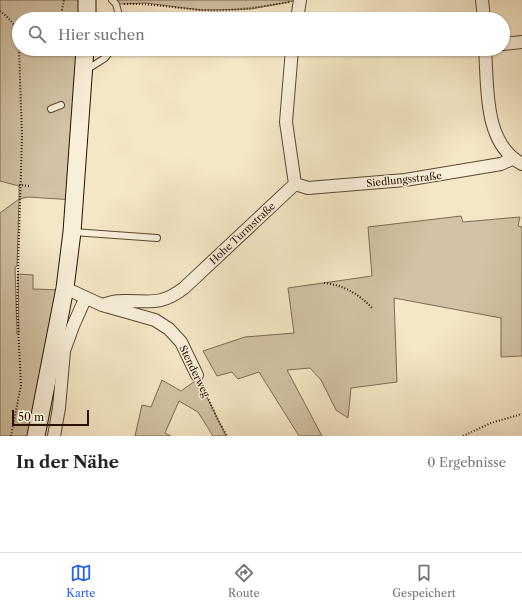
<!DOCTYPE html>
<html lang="de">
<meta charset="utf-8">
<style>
:root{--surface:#fff;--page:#f2f2f2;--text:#222;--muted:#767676;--line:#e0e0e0;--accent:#2563eb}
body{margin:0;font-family:"Libre Caslon Text",serif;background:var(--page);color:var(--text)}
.scale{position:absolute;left:12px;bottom:10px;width:77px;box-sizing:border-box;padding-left:4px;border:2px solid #291300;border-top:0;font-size:11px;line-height:14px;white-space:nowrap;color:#291300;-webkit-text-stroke:3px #f8efd9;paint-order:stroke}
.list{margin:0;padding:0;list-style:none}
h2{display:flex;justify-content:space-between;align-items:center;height:52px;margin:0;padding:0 16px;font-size:17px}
h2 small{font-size:13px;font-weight:400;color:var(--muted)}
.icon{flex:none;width:22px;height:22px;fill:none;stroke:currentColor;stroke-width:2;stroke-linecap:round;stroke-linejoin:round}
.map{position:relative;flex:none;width:522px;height:436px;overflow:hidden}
.search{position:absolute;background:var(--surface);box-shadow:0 1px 3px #0004;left:12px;right:12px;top:12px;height:44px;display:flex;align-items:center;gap:10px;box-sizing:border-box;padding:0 14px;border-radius:22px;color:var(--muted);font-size:15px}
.sheet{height:116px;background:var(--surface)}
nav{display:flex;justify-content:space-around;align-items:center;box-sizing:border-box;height:56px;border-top:1px solid var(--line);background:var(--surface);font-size:11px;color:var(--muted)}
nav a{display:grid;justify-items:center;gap:2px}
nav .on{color:var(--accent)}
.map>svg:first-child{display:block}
.green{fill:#d1c3a4;stroke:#7d6b52}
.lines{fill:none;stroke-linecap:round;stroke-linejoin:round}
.service-casing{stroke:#5c4831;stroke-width:8}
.minor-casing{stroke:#5c4831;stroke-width:14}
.secondary-casing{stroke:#291300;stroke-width:19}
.path{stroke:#291300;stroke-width:2;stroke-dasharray:1 2;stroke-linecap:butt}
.service{stroke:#f8efd9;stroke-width:6}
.minor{stroke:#f8efd9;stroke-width:12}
.secondary{stroke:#f8efd9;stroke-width:17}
.labels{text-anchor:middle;stroke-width:3;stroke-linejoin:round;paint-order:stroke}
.street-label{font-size:10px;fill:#291300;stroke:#f8efd9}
</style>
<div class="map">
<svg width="522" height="436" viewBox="0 0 522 436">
<rect width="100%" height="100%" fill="#f4e7c5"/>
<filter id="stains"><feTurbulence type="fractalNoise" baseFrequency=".005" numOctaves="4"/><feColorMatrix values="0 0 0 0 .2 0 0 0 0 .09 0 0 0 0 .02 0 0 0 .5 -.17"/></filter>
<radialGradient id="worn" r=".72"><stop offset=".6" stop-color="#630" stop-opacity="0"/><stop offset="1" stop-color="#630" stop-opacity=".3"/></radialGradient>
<path class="green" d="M 0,0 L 87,0 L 87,19 L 19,19 L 19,49 L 85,49 L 75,200 L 28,197 L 19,199 L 17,266 L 15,267 L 17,334 L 19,333 L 18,274 L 33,275 L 33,289 L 62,290 L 34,436 L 0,436 L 0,213 L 19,199 L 19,186 L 0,181 Z
M 112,0 L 299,0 L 251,9 L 201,10 L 146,3 L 116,4 Z
M 461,216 L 463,222 L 520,217 L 518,226 L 522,227 L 522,356 L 501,357 L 501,318 L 394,298 L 397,382 L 351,388 L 348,418 L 336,410 L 321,380 L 310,368 L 287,370 L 322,436 L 299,436 L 259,372 L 238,379 L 232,372 L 217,376 L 203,351 L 245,337 L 294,333 L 288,288 L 372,276 L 368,227 Z
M 198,379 L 226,436 L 213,436 L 198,412 L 179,401 L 165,433 L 171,436 L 135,436 L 142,405 L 151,407 L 162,380 L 181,391 Z"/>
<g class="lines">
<g class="service-casing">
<path id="service" d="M 112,0 L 116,4 L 120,19
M 86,70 L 105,58 L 112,49
M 51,109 L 61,105
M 73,232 L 157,238"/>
</g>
<g class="minor-casing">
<path id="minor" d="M 482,0 L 484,19
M 297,19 L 300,0
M 503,44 L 522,42
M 292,49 L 286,122 L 295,184
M 485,49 C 488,87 483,143 522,164
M 295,184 L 308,188 L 405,180 L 501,164 L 512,159
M 65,288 L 102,305 L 155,320 L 169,329 L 181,342 L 197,375
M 102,305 C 108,303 115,301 121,301 C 149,300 159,307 184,288 L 295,184
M 54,436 L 59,408 L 64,351 L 73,326 L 85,299"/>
</g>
<g class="secondary-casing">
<path id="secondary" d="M 87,19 L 87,0
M 36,436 L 65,288 L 72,232 L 85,49"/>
</g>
<path class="path" d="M 124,4 C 150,3 174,8 201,10 C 231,12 260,7 290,2
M 0,11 C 8,17 19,28 19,39
M 43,19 L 50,15 L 75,14
M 60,19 L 64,0
M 19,185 L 30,186
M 324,283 C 344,285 359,294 373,309
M 201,383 L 218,420 L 227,436
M 11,436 L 21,385 L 17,306 L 22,137 L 19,49
M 463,436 L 491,423 L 522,414"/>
<use href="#service" class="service"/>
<use href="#minor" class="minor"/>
<use href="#secondary" class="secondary"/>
</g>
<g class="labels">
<g class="street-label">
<text transform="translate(404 179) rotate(-6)" y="4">Siedlungsstraße</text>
<text transform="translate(242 233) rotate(-43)" y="4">Hohe Turmstraße</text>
<text transform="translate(195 371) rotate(64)" y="4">Stenderweg</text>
</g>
</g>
<rect width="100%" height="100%" filter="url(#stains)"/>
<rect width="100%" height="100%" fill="url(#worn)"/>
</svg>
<div class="scale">50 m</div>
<div class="search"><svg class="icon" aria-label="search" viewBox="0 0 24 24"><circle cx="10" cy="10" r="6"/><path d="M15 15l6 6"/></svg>Hier suchen</div>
</div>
<section class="sheet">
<h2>In der Nähe<small>0 Ergebnisse</small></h2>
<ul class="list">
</ul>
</section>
<nav>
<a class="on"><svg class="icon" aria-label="map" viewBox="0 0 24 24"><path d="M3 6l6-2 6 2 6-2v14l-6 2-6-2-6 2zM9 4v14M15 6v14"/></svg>Karte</a>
<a><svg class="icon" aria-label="directions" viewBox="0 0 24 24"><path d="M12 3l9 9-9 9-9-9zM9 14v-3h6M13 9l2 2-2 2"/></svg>Route</a>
<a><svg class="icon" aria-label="saved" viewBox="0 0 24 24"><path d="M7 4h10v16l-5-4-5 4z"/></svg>Gespeichert</a>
</nav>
